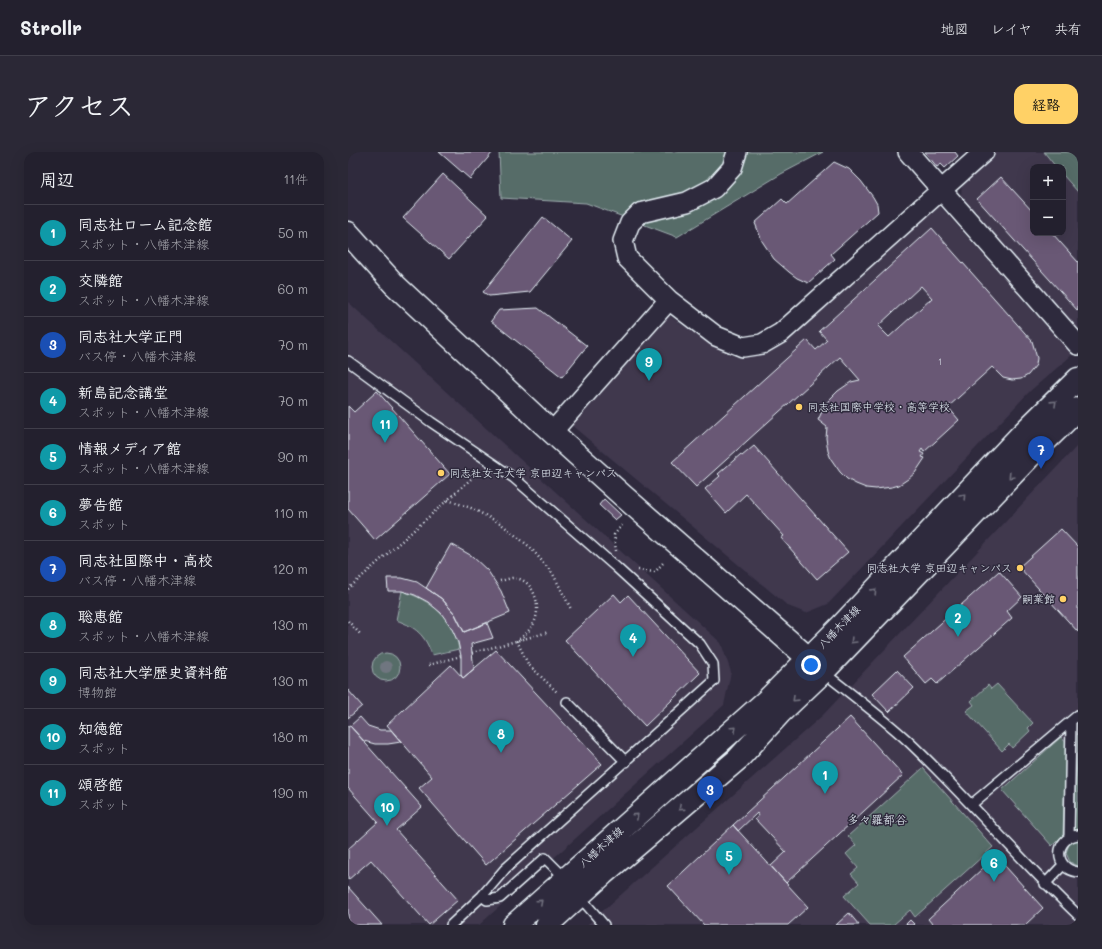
<!DOCTYPE html>
<html lang="ja">
<meta charset="utf-8">
<style>
:root{--surface:#23202e;--page:#2b2836;--text:#f1f3f6;--muted:#a3a3aa;--line:#403e4a;--accent:#ffd166}
body{margin:0;font-family:Mali,"Klee One",sans-serif;background:var(--page);color:var(--text)}
.controls{position:absolute;right:12px;top:12px;display:grid;overflow:hidden;border-radius:8px;box-shadow:0 4px 16px #0002}
.controls button{width:36px;height:36px;display:grid;place-items:center;padding:0;border:0;border-bottom:1px solid var(--line);background:var(--surface);color:var(--text);font:20px sans-serif}
.you{position:absolute;left:463px;top:513px;width:14px;height:14px;margin:-10px;border:3px solid #fff;border-radius:50%;background:#1a73e8;box-shadow:0 0 0 6px #1a73e833}
.badge{display:grid;place-items:center;width:26px;height:26px;border-radius:50%;background:var(--accent);color:#fff;font-size:13px;font-weight:700}
.pin{position:absolute;translate:-50% -33px;filter:drop-shadow(0 1px 2px #0008)}
.pin::after{content:'';position:absolute;top:21px;width:14px;height:12px;background:inherit;clip-path:polygon(0 0,100% 0,50% 100%)}
.list{margin:0;padding:0;list-style:none}
h2{display:flex;justify-content:space-between;align-items:center;height:52px;margin:0;padding:0 16px;font-size:17px}
h2 small{font-size:13px;font-weight:400;color:var(--muted)}
.list li{display:grid;grid-template-columns:26px 1fr auto;gap:12px;align-items:center;box-sizing:border-box;height:56px;padding:0 16px;border-top:1px solid var(--line)}
.list b{display:block;font-size:15px;white-space:nowrap}
.list p{margin:0;font-size:13px;white-space:nowrap;color:var(--muted)}
.list em{font-size:13px;font-style:normal;color:var(--muted)}
.map{position:relative;flex:none;width:730px;height:773px;overflow:hidden;border-radius:12px}
header{display:flex;align-items:center;gap:24px;box-sizing:border-box;height:56px;padding:0 20px;background:var(--surface);border-bottom:1px solid var(--line)}
header strong{font-size:19px}
nav{display:flex;gap:22px;margin-inline-start:auto;font-size:14px}
.intro{display:flex;align-items:center;justify-content:space-between;box-sizing:border-box;height:96px;padding:0 24px}
h1{margin:0;font-size:28px}
.button{padding:10px 18px;border-radius:12px;background:var(--accent);color:#111;font-size:14px;font-weight:700}
main{display:flex;gap:24px;padding:0 24px}
aside{flex:1;background:var(--surface);border-radius:12px;box-shadow:0 4px 16px #0002}
.map>svg:first-child{display:block}
.built{fill:#40384e;fill-rule:evenodd}
.green{fill:#566c67;stroke:#9faeb0}
.building{fill:#695974;stroke:#e8f1f8;fill-rule:evenodd}
.lines{fill:none;stroke-linecap:round;stroke-linejoin:round}
.lane-casing{stroke:#e8f1f8;stroke-width:12}
.street-casing{stroke:#e8f1f8;stroke-width:22}
.secondary-casing{stroke:#e8f1f8;stroke-width:25}
.primary-casing{stroke:#e8f1f8;stroke-width:25}
.path{stroke:#e8f1f8;stroke-width:2.5;stroke-dasharray:1 3;stroke-linecap:butt}
.lane{stroke:#2f2a3d;stroke-width:9}
.street{stroke:#2f2a3d;stroke-width:19}
.secondary{stroke:#2f2a3d;stroke-width:22}
.primary{stroke:#2f2a3d;stroke-width:22}
.tree{fill:#707680}
.oneway{stroke:#70707e}
.poi-dot{fill:#ffd166;stroke:#2f2a3d;stroke-width:1.5}
.labels{text-anchor:middle;stroke-width:3;stroke-linejoin:round;paint-order:stroke}
.number-label{font-size:9px;fill:#c8cbd7}
.poi-label{font-size:11px;fill:#e8f1f8;stroke:#2f2a3d;text-anchor:start}
.street-label{font-size:11px;fill:#e8f1f8;stroke:#2f2a3d}
.neighbourhood-label{font-size:12px;fill:#e8f1f8;stroke:#2f2a3d}
</style>
<header>
<strong>Strollr</strong>
<nav><a>地図</a><a>レイヤ</a><a>共有</a></nav>
</header>
<div class="intro"><h1>アクセス</h1><a class="button">経路</a></div>
<main>
<aside>
<h2>周辺<small>11件</small></h2>
<ul class="list">
<li><span class="badge" style="background:#0f9aa8">1</span><div><b>同志社ローム記念館</b><p>スポット · 八幡木津線</p></div><em>50 m</em></li>
<li><span class="badge" style="background:#0f9aa8">2</span><div><b>交隣館</b><p>スポット · 八幡木津線</p></div><em>60 m</em></li>
<li><span class="badge" style="background:#1a4fb4">3</span><div><b>同志社大学正門</b><p>バス停 · 八幡木津線</p></div><em>70 m</em></li>
<li><span class="badge" style="background:#0f9aa8">4</span><div><b>新島記念講堂</b><p>スポット · 八幡木津線</p></div><em>70 m</em></li>
<li><span class="badge" style="background:#0f9aa8">5</span><div><b>情報メディア館</b><p>スポット · 八幡木津線</p></div><em>90 m</em></li>
<li><span class="badge" style="background:#0f9aa8">6</span><div><b>夢告館</b><p>スポット</p></div><em>110 m</em></li>
<li><span class="badge" style="background:#1a4fb4">7</span><div><b>同志社国際中・高校</b><p>バス停 · 八幡木津線</p></div><em>120 m</em></li>
<li><span class="badge" style="background:#0f9aa8">8</span><div><b>聡恵館</b><p>スポット · 八幡木津線</p></div><em>130 m</em></li>
<li><span class="badge" style="background:#0f9aa8">9</span><div><b>同志社大学歴史資料館</b><p>博物館</p></div><em>130 m</em></li>
<li><span class="badge" style="background:#0f9aa8">10</span><div><b>知徳館</b><p>スポット</p></div><em>180 m</em></li>
<li><span class="badge" style="background:#0f9aa8">11</span><div><b>頌啓館</b><p>スポット</p></div><em>190 m</em></li>
</ul>
</aside>
<div class="map">
<svg width="730" height="773" viewBox="0 0 730 773">
<rect width="100%" height="100%" fill="#2f2a3d"/>
<filter id="ink" filterUnits="userSpaceOnUse"><feTurbulence type="fractalNoise" baseFrequency=".025" numOctaves="2"/><feDisplacementMap in="SourceGraphic" scale="8" xChannelSelector="R" yChannelSelector="G"/><feConvolveMatrix kernelMatrix="1 2 1 2 8 2 1 2 1" color-interpolation-filters="sRGB"/></filter>
<g filter="url(#ink)">
<path class="built" d="M 648,0 L 730,0 L 730,178 L 613,47 L 614,30 ZM 685,15 L 715,15 L 715,81 L 685,81 Z
M 590,52 L 724,203 L 682,239 L 480,452 L 458,461 L 440,454 L 222,272 L 319,162 L 364,194 L 388,205 L 415,202 L 442,186 Z
M 0,150 L 373,491 L 383,520 L 376,553 L 131,773 L 0,773 Z
M 730,293 L 730,773 L 239,773 L 475,563 Z"/>
<path class="green" d="M 151,0 L 475,0 L 433,22 L 329,85 L 238,51 L 153,46 Z
M 696,0 L 730,0 L 730,40 L 715,23 L 715,15 L 708,15 Z
M 54,439 C 83,448 105,466 111,497 L 84,503 C 77,483 68,475 48,468 Z
M24 515a14 14 0 1 1 28 0a14 14 0 1 1-28 0Z
M 649,532 L 685,571 L 680,576 L 682,579 L 664,596 L 661,592 L 654,599 L 618,559 L 626,553 L 623,549 L 640,533 L 643,537 Z
M 730,581 L 730,678 L 726,678 Z
M 713,585 L 718,591 L 715,683 L 704,694 L 654,638 Z
M 575,616 L 645,695 L 567,765 L 562,758 L 545,773 L 522,773 L 496,744 L 511,731 L 503,722 L 510,716 L 498,702 L 508,693 L 500,684 Z
M 730,688 L 730,714 L 722,710 L 718,701 L 721,692 Z"/>
<path class="building" d="M 91,0 L 145,0 L 122,27 Z
M 577,0 L 607,0 L 610,4 L 597,16 L 593,12 L 589,15 Z
M 486,10 L 501,17 L 513,29 L 525,45 L 529,52 L 530,60 L 483,102 L 487,107 L 460,131 L 449,126 L 441,120 L 426,107 L 414,89 L 407,71 L 434,47 L 439,52 Z
M 95,22 L 140,64 L 101,107 L 55,66 Z
M 653,25 L 685,60 L 685,81 L 704,81 L 730,110 L 730,159 L 629,47 Z
M 195,65 L 224,89 L 182,140 L 141,144 L 135,140 Z
M 584,76 L 684,189 L 689,206 L 688,213 L 680,223 L 673,227 L 664,228 L 655,226 L 644,215 L 600,255 L 611,268 L 576,300 L 574,297 L 572,300 L 576,302 L 574,305 L 577,306 L 567,321 L 560,327 L 551,333 L 544,335 L 528,337 L 518,336 L 508,332 L 499,327 L 492,320 L 483,307 L 480,299 L 478,286 L 479,275 L 470,268 L 478,251 L 490,239 L 503,230 L 512,228 L 492,205 L 348,335 L 324,310 L 459,188 L 468,198 L 479,188 L 471,179 ZM 573,134 L 584,146 L 541,185 L 530,174 Z
M 190,156 L 239,194 L 214,225 L 143,169 L 151,158 Z
M 29,239 L 102,322 L 27,388 L 0,357 L 0,254 L 6,260 Z
M 406,294 L 500,400 L 469,427 L 433,386 L 436,384 L 398,342 L 378,361 L 357,337 L 372,324 L 370,322 L 393,302 L 394,304 Z
M 256,347 L 273,363 L 267,368 L 251,353 Z
M 713,377 L 730,395 L 730,480 L 671,415 Z
M 103,392 L 124,404 L 140,419 L 153,439 L 162,461 L 116,480 L 107,462 L 94,447 L 78,436 Z
M 651,419 L 674,445 L 659,459 L 664,466 L 589,532 L 584,527 L 578,532 L 555,505 Z
M 39,426 L 54,426 L 69,430 L 94,447 L 107,462 L 116,480 L 139,471 L 145,486 L 123,492 L 126,517 L 115,526 L 113,523 L 113,504 L 110,490 L 103,475 L 93,461 L 80,450 L 67,443 L 54,439 L 40,439 Z
M 266,442 L 273,450 L 280,443 L 352,521 L 297,574 L 217,488 Z
M 148,498 L 254,612 L 138,713 L 71,636 L 84,625 L 39,573 L 103,513 L 115,526 Z
M 549,518 L 566,536 L 541,560 L 524,542 Z
M 0,538 L 14,554 L 0,566 Z
M 12,565 L 20,574 L 32,578 L 43,578 L 53,590 L 40,592 L 27,592 L 16,589 L 2,574 Z
M 502,565 L 555,623 L 438,731 L 423,714 L 438,700 L 407,667 L 411,664 L 409,661 L 390,679 L 385,673 Z
M 2,574 L 74,655 L 48,678 L 110,748 L 81,773 L 23,708 L 0,728 L 0,697 L 30,670 L 0,636 L 0,575 Z
M 385,673 L 460,755 L 440,773 L 356,773 L 320,734 Z
M 648,704 L 695,756 L 677,773 L 585,773 L 580,767 Z
M 0,735 L 34,773 L 0,773 Z
M 501,761 L 511,773 L 488,773 Z
M 562,768 L 567,773 L 557,773 Z"/>
<g class="lines">
<g class="lane-casing">
<path id="lane" d="M 0,209 L 83,270 L 166,326 L 269,416 L 352,492 L 365,512 L 366,529 L 157,717 L 134,744 L 103,773
M 475,520 C 503,542 534,565 560,589 C 619,645 671,707 730,763
M 219,550 L 278,610
M 624,652 L 730,563
M 730,683 C 706,686 705,717 730,720
M 721,685 L 723,569
M 697,732 L 715,713
M 134,744 L 139,748 L 152,746 L 197,706 L 218,727
M 231,744 L 256,773"/>
</g>
<g class="street-casing">
<path id="street" d="M 389,0 L 384,16 L 366,36 L 339,50 L 292,61 L 282,71 L 275,89 L 279,106 L 321,148 L 368,184 L 395,195 L 414,192 L 433,181 L 636,0
M 560,0 L 730,193
M 204,280 L 321,148"/>
</g>
<g class="secondary-casing">
<path id="secondary" d="M 0,81 L 47,133 L 204,280 L 274,343 L 475,519"/>
</g>
<g class="primary-casing">
<path id="primary" d="M 166,773 L 419,548 L 494,473 L 672,284 L 730,227
M 199,773 L 255,722 L 390,607 L 432,561 L 475,520 L 685,301 L 730,257"/>
</g>
<path class="path" d="M 100,348 L 123,356 L 152,371 L 182,395 L 205,422 L 223,457
M 268,399 L 266,383 L 274,373
M 290,418 L 307,420 L 315,411
M 152,429 C 156,428 160,427 164,426 C 186,425 194,455 186,471 C 182,479 175,484 169,489 L 180,512 L 210,541
M 0,437 L 133,318
M 0,469 L 13,483
M 124,501 L 201,480
M 81,513 L 113,504"/>
<use href="#lane" class="lane"/>
<use href="#street" class="street"/>
<use href="#secondary" class="secondary"/>
<use href="#primary" class="primary"/>
</g>
<circle class="tree" cx="38" cy="515" r="6"/>
<defs><path id="oneway-chevron" d="M-2-3.5L2.5 0L-2 3.5" fill="none" stroke-width="1.6" stroke-linecap="round" stroke-linejoin="round"/></defs>
<g class="oneway">
<use href="#oneway-chevron" transform="translate(706 251) rotate(-44)"/>
<use href="#oneway-chevron" transform="translate(663 324) rotate(134)"/>
<use href="#oneway-chevron" transform="translate(615 344) rotate(-47)"/>
<use href="#oneway-chevron" transform="translate(526 439) rotate(-47)"/>
<use href="#oneway-chevron" transform="translate(505 489) rotate(134)"/>
<use href="#oneway-chevron" transform="translate(447 547) rotate(136)"/>
<use href="#oneway-chevron" transform="translate(386 577) rotate(-42)"/>
<use href="#oneway-chevron" transform="translate(333 656) rotate(139)"/>
<use href="#oneway-chevron" transform="translate(288 664) rotate(-42)"/>
<use href="#oneway-chevron" transform="translate(192 750) rotate(-42)"/>
</g>
</g>
<g class="poi-dot">
<circle cx="451" cy="255" r="4"/>
<circle cx="93" cy="321" r="4"/>
<circle cx="672" cy="416" r="4"/>
<circle cx="715" cy="447" r="4"/>
</g>
<g class="labels">
<g class="number-label">
<text x="592" y="213">1</text>
</g>
<g class="poi-label">
<text x="459" y="259">同志社国際中学校・高等学校</text>
<text x="101" y="325">同志社女子大学 京田辺キャンパス</text>
<text x="664" y="420" text-anchor="end">同志社大学 京田辺キャンパス</text>
<text x="707" y="451" text-anchor="end">嗣業館</text>
</g>
<g class="street-label">
<text transform="translate(491 475) rotate(-46)" y="4">八幡木津線</text>
<text transform="translate(253 695) rotate(-42)" y="4">八幡木津線</text>
</g>
<g class="neighbourhood-label">
<text x="529" y="672">多々羅都谷</text>
</g>
</g>
</svg>
<div class="controls">
<button>+</button>
<button>−</button>
</div>
<div class="you"></div>
<div class="pin badge" style="left:477px;top:642px;background:#0f9aa8">1</div>
<div class="pin badge" style="left:610px;top:485px;background:#0f9aa8">2</div>
<div class="pin badge" style="left:362px;top:657px;background:#1a4fb4">3</div>
<div class="pin badge" style="left:285px;top:505px;background:#0f9aa8">4</div>
<div class="pin badge" style="left:381px;top:723px;background:#0f9aa8">5</div>
<div class="pin badge" style="left:646px;top:730px;background:#0f9aa8">6</div>
<div class="pin badge" style="left:693px;top:317px;background:#1a4fb4">7</div>
<div class="pin badge" style="left:153px;top:601px;background:#0f9aa8">8</div>
<div class="pin badge" style="left:301px;top:229px;background:#0f9aa8">9</div>
<div class="pin badge" style="left:39px;top:674px;background:#0f9aa8">10</div>
<div class="pin badge" style="left:37px;top:291px;background:#0f9aa8">11</div>
</div>
</main>
